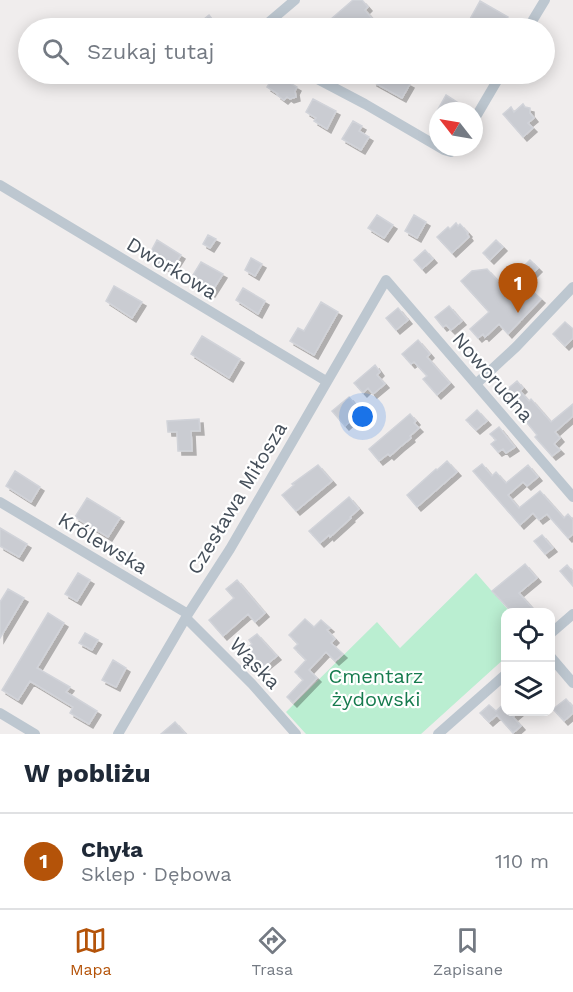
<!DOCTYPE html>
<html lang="pl">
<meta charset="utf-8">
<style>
:root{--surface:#fff;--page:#f2f2f3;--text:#1f2937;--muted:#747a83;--line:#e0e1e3;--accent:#b45309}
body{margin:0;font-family:"Work Sans",sans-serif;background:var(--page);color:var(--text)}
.controls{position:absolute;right:18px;bottom:18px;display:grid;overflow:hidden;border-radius:12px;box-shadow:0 3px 15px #0003}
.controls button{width:54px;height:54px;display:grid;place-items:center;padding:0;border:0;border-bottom:2px solid var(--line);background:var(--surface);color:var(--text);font:30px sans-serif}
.compass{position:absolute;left:429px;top:102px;width:54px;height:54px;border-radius:50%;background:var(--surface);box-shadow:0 3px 15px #0003;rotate:301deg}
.you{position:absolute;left:363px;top:417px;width:21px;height:21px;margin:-15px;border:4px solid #fff;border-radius:50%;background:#1a73e8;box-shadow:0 0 0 9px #1a73e833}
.badge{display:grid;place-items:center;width:39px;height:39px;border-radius:50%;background:var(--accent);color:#fff;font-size:20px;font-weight:700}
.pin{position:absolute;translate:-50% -50px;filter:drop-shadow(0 2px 3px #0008)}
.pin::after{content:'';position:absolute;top:32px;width:21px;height:18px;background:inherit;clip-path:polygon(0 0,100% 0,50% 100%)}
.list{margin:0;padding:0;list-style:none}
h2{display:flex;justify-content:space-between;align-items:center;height:78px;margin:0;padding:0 24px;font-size:26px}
h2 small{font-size:20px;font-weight:400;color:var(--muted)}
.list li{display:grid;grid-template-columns:39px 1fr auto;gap:18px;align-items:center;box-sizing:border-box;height:96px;padding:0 24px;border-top:2px solid var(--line)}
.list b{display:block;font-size:22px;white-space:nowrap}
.list p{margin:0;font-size:20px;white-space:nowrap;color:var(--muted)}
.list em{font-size:20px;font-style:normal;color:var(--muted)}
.icon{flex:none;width:33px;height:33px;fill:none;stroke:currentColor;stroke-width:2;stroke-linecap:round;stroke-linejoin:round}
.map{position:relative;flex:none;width:573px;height:734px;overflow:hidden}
.search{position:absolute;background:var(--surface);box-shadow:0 3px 15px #0003;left:18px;right:18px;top:18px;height:66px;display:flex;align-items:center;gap:15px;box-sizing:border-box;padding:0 21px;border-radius:33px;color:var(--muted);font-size:22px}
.sheet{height:174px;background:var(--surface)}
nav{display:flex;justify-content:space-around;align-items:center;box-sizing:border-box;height:84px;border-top:2px solid var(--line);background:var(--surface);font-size:16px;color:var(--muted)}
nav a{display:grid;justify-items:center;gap:3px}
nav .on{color:var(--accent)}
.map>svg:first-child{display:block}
.green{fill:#baeed1}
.building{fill:#caccd2;stroke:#d1d3d9;stroke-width:1.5;filter:url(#shadow)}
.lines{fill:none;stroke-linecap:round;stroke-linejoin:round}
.street{stroke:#bdc7d0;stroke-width:10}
.labels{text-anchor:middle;stroke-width:4.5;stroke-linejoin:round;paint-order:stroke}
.street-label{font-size:20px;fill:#454f5a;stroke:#fff}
.park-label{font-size:20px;fill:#167b4e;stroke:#fff}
</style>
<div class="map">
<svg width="573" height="734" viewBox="0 0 573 734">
<defs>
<filter id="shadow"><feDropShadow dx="4" dy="4" stdDeviation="0" flood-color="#0004"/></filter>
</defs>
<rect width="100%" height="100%" fill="#f0eded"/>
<path class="green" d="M 476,573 L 510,612 L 506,612 L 505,658 L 421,734 L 306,734 L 286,712 L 377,622 L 400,648 Z"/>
<path class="building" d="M 353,0 L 362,0 L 368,7 L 365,10 L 380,28 L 338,28 L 331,19 Z
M 480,1 L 508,17 L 502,27 L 489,20 L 483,28 L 469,21 Z
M 209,15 L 219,28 L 193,28 Z
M 275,74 L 297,87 L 295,91 L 296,97 L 290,99 L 287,97 L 284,100 L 277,95 L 278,94 L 267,87 Z
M 378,74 L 392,74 L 410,84 L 402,98 L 373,82 Z
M 446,95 L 460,104 L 456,111 L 437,111 Z
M 313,99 L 336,111 L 327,129 L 314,121 L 316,118 L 306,112 Z
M 523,104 L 525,107 L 530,108 L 530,113 L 534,118 L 528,123 L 533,128 L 523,137 L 503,114 L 511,107 L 514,112 Z
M 353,121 L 362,126 L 359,131 L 369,137 L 361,150 L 342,139 Z
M 377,215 L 393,225 L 384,238 L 368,228 Z
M 414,215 L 426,222 L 417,238 L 405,231 Z
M 456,223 L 458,226 L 460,224 L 468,233 L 467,234 L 469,237 L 452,253 L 437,237 L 448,227 L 450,229 Z
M 208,235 L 216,239 L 210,248 L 203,244 Z
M 157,240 L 181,255 L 171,271 L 148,257 Z
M 496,240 L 503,247 L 490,260 L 483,253 Z
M 425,250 L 433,259 L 422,269 L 414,260 Z
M 251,258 L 262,264 L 255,276 L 245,270 Z
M 530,260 L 538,268 L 532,274 L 524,266 Z
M 201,262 L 223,274 L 211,293 L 190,280 Z
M 487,269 L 516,300 L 528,287 L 541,299 L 508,334 L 499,324 L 485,337 L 483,334 L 478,338 L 470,329 L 489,312 L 461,281 L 472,271 Z
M 114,286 L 142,302 L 132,318 L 106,301 Z
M 243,288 L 265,301 L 258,314 L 236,300 Z
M 321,302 L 338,312 L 314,355 L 290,341 L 298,328 L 304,331 Z
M 449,306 L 462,321 L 451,330 L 446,325 L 443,327 L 435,317 Z
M 398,308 L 408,320 L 396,330 L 386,318 Z
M 565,322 L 573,329 L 573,338 L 565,346 L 553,334 Z
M 202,336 L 240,359 L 229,378 L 191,354 Z
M 418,340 L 430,354 L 427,357 L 450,383 L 437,395 L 423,379 L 427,376 L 414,362 L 411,364 L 402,354 Z
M 375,365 L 380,372 L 377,375 L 385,384 L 373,394 L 368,388 L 363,393 L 354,383 Z
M 517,381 L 523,388 L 520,391 L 529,401 L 531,399 L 551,422 L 573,404 L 573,416 L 555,432 L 560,438 L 554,444 L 560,450 L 552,456 L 535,437 L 537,435 L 519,413 L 521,411 L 504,392 Z
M 349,397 L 357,407 L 352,412 L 356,416 L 345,426 L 332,411 Z
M 477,410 L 487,421 L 476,430 L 466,420 Z
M 410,414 L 416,421 L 414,423 L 419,428 L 410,436 L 411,438 L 400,447 L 390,456 L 388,454 L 379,461 L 369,449 Z
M 199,419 L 200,431 L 191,431 L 192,451 L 178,451 L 177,432 L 168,432 L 167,421 Z
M 499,427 L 515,447 L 506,453 L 503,449 L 498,452 L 491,444 L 496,440 L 490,434 Z
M 447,461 L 457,472 L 417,507 L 407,495 L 436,469 L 437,470 Z
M 482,464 L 492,476 L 496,472 L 506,483 L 528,465 L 538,477 L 527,486 L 523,482 L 508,495 L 519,508 L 540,491 L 564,518 L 568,514 L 573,520 L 573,534 L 568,538 L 547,514 L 539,520 L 533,513 L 520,525 L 473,471 Z
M 318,465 L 332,481 L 296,511 L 282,495 L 294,485 L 292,484 Z
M 15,471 L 40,487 L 31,502 L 6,486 Z
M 349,497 L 359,509 L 350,517 L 351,518 L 330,537 L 329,535 L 320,543 L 309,531 Z
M 87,498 L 120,518 L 108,537 L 75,517 Z
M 0,528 L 27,544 L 19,557 L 0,546 Z
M 542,535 L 553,548 L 545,554 L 534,541 Z
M 525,564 L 537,578 L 519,593 L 536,612 L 512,612 L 492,591 Z
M 567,565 L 573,572 L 573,586 L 560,571 Z
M 78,573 L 90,580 L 77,601 L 65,594 Z
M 237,580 L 265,613 L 255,622 L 248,614 L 223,636 L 209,620 L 234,598 L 226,589 Z
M 8,589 L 24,598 L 0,638 L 0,602 Z
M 48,613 L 64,623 L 37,668 L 70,687 L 66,692 L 97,711 L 89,724 L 70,713 L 73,707 L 30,681 L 18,700 L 2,690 Z
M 305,619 L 314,627 L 321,620 L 330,628 L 327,630 L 335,639 L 331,643 L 343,654 L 335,661 L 326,652 L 309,670 L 317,678 L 293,703 L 287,697 L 303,680 L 295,672 L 306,660 L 294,648 L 298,644 L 289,635 Z
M 85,633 L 98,640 L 92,650 L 79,643 Z
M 257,634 L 277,656 L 260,670 L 243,651 L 252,644 L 249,640 Z
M 113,660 L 126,668 L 116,687 L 102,680 Z
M 566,699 L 573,707 L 573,713 L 564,721 L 553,709 Z
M 506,702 L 506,711 L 520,711 L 513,717 L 521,726 L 513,733 L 497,715 L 489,722 L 480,713 L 489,705 L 496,711 Z
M 175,722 L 186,734 L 161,734 Z"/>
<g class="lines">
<path class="street" d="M 262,28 L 295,0
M 528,28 L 545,0
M 308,74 L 365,104 L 444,150 L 451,152 L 458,147
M 474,120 L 501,74
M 0,185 L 326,381
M 476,384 L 516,347 L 573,287
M 0,502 L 188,614
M 186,618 L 252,684 L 296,734
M 550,634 L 573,614
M 550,656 L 573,683
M 0,713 L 35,734
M 118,734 L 188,614 L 230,549 L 386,280 L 573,497
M 438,734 L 506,674"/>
</g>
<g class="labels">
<g class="street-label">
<text transform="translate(172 268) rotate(31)" y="7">Dworkowa</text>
<text transform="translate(493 377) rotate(49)" y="7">Noworudna</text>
<text transform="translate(237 498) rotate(-59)" y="7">Czesława Miłosza</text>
<text transform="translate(103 543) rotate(31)" y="7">Królewska</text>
<text transform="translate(255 663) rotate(46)" y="7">Wąska</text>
</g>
<g class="park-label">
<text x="376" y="683">Cmentarz<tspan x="376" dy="23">żydowski</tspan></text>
</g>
</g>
</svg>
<div class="controls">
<button><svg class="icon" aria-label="locate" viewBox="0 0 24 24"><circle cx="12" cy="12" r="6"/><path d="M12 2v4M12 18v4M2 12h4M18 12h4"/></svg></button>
<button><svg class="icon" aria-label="layers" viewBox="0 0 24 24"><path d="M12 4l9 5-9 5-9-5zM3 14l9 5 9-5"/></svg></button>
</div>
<svg class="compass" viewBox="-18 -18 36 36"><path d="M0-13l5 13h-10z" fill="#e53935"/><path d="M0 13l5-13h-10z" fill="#747a83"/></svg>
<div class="you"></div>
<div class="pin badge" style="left:518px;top:313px">1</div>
<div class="search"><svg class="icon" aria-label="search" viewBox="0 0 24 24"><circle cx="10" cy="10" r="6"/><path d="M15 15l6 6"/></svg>Szukaj tutaj</div>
</div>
<section class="sheet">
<h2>W pobliżu<small></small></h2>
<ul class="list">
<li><span class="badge">1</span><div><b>Chyła</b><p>Sklep · Dębowa</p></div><em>110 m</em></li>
</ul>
</section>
<nav>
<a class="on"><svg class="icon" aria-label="map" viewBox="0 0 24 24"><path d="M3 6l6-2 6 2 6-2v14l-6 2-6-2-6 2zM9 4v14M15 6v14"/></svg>Mapa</a>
<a><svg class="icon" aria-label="directions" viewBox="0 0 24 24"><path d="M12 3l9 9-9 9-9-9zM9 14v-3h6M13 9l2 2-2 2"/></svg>Trasa</a>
<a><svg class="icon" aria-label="saved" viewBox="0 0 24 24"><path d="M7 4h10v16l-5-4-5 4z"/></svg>Zapisane</a>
</nav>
